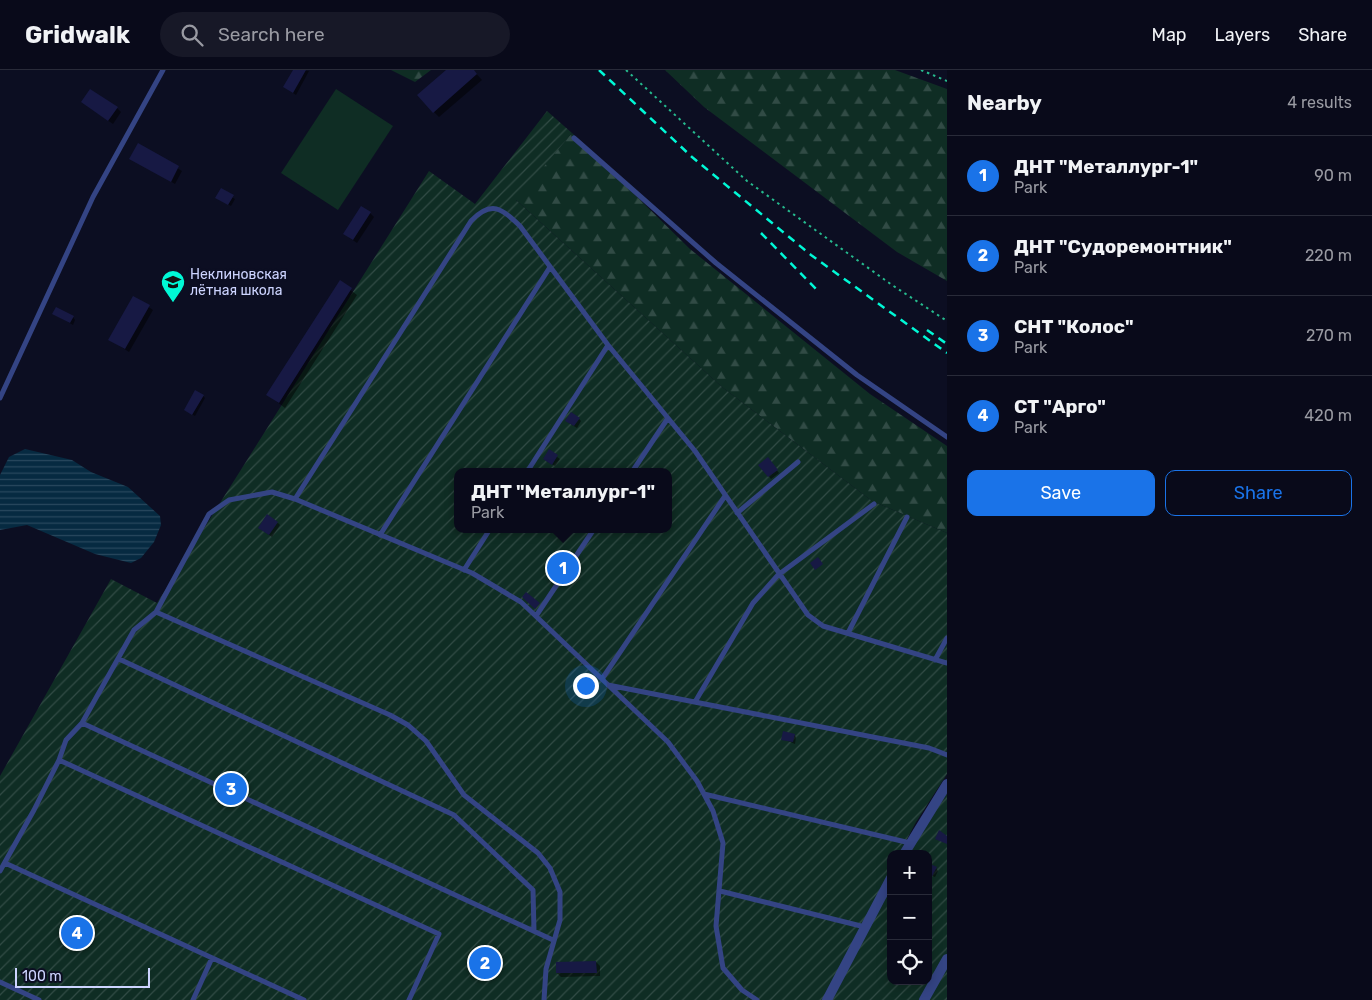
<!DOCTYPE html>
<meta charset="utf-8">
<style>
:root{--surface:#090a1a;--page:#171827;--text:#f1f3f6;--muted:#999aa2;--line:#292b39;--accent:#1a73e8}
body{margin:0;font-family:Rubik,sans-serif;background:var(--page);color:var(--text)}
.controls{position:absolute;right:15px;bottom:15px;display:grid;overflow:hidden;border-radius:10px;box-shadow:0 2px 12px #0003}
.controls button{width:45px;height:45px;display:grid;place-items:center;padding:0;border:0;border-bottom:1px solid var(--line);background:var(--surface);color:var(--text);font:25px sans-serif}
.scale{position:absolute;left:15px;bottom:12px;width:135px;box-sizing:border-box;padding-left:5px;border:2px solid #cdd4ff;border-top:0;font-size:14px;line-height:18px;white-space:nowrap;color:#cdd4ff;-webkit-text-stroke:4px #0c0e22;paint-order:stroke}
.you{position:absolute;left:585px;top:615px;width:18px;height:18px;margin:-12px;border:4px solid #fff;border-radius:50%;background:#1a73e8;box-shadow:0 0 0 8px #1a73e833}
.badge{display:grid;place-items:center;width:32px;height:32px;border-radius:50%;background:var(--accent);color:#fff;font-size:16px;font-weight:700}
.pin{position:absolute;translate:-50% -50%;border:2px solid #fff;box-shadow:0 1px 5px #0006}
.popup{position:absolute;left:454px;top:398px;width:218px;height:65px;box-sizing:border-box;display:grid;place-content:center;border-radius:10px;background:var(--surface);filter:drop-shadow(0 1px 4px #0005);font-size:16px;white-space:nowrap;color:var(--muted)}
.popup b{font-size:19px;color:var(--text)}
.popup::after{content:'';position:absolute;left:50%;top:100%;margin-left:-10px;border:10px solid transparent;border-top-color:var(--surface)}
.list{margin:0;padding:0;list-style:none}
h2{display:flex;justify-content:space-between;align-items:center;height:65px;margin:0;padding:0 20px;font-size:21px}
h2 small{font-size:16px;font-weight:400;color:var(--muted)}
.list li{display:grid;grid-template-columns:32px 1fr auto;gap:15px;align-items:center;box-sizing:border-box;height:80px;padding:0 20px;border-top:1px solid var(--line)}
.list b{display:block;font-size:19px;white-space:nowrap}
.list p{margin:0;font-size:16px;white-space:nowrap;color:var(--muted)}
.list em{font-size:16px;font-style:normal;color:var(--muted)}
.actions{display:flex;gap:10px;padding:15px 20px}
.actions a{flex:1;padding:11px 0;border:1px solid var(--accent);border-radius:10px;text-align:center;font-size:18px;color:var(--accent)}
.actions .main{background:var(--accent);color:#fff}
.icon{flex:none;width:28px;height:28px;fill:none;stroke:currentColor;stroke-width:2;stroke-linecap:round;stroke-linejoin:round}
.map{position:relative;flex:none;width:947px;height:930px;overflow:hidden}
header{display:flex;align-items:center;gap:30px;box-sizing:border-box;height:70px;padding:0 25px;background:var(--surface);border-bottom:1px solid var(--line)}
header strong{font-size:24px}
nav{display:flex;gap:28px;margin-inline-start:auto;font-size:18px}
.search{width:350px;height:45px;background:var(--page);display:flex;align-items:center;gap:12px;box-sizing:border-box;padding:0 18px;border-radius:28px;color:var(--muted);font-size:19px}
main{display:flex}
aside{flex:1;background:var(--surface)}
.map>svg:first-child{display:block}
.forest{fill:url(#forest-firs)}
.garden{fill:url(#garden-furrows);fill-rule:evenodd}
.pitch{fill:#0f2d24}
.water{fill:url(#water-rules)}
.shadow{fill:#0007}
.building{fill:#171944}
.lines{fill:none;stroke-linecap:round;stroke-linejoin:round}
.path{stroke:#26ba8e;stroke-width:2;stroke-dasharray:2.5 4;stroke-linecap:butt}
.service{stroke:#344484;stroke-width:5}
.minor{stroke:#344484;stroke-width:10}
.rail{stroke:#00f8d6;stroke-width:2.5;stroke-dasharray:8 6;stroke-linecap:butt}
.labels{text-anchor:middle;stroke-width:4.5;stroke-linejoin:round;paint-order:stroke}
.poi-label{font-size:14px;fill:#cdd4ff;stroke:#0c0e22;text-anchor:start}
</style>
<header>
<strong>Gridwalk</strong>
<div class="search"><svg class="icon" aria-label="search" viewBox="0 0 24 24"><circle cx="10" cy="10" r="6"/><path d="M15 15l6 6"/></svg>Search here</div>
<nav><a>Map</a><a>Layers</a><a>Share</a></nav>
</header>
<main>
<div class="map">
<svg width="947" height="930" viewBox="0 0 947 930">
<defs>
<pattern id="forest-firs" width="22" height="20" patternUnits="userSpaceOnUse" patternTransform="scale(1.25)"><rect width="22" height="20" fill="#0f2d24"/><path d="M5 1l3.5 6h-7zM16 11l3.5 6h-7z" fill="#314b45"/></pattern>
<pattern id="garden-furrows" width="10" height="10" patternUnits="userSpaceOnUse" patternTransform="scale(1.25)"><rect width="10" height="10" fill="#0f2d24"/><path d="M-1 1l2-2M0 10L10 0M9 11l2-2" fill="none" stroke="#314b45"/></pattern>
<pattern id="water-rules" width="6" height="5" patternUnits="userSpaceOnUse" patternTransform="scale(1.25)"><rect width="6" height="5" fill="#062a41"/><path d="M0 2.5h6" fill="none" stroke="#29485e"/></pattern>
</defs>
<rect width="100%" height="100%" fill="#0c0e22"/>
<path class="forest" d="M 391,0 L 431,0 L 415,12 Z
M 665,0 L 895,0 L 947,19 L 947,211 L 897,182 L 704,37 Z
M 572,63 L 690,179 L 870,324 L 947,376 L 947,463 L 872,431 L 722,317 L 515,129 Z"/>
<path class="garden" d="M 547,41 L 572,63 L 516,130 L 722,317 L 872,431 L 947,463 L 947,704 L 916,752 L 899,784 L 891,784 L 891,800 L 824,930 L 0,930 L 0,706 L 111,509 L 157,533 L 429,101 L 475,134 ZM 458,402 L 668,402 L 668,459 L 458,459 Z
M 947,722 L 947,930 L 829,930 L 891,817 L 891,911 L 928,911 L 928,784 L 909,784 Z"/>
<path class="pitch" d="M 336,19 L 393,56 L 338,140 L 281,103 Z"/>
<path class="water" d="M 25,379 L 72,390 L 91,402 L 128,417 L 160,446 L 161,455 L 154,472 L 141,488 L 131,493 L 95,484 L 27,455 L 0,460 L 0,405 L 9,387 Z"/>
<path class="shadow" d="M 294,0 L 309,1 L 296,25 L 284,17 Z
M 448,0 L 473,0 L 482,10 L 439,47 L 434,42 Z
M 87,36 L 117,38 L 121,42 L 113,54 Z
M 138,74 L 182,101 L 175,114 L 131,88 Z
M 221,120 L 235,129 L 231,136 L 219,130 Z
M 370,143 L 374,147 L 357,173 L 344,164 Z
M 340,212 L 357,225 L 285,338 L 268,325 Z
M 134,227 L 153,240 L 129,282 L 109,269 Z
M 54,244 L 73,247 L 75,250 L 73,255 Z
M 203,326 L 205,328 L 195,346 L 188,342 Z
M 579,349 L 581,351 L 577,358 L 569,353 Z
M 549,381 L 560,389 L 555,396 L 546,391 Z
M 770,391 L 779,403 L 771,409 L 760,395 Z
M 278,453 L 280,455 L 272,467 L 262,460 Z
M 794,665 L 796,667 L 795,674 L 783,669 Z
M 936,798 L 938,801 L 935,807 L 928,804 Z
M 596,892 L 600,896 L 600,906 L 561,907 L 557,903 Z"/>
<path class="building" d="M 293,0 L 306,0 L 293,23 L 283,17 Z
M 446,0 L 474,0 L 477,4 L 433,43 L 417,25 Z
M 90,19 L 118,37 L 108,51 L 81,32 Z
M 138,73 L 179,96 L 171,112 L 129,89 Z
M 221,118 L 234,125 L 228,135 L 215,128 Z
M 361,136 L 371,142 L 353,170 L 343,164 Z
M 340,210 L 352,218 L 279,333 L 266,325 Z
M 133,226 L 150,235 L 125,279 L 108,270 Z
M 56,237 L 74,246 L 70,253 L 52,244 Z
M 195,320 L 204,325 L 192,345 L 184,340 Z
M 571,342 L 580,348 L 574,356 L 565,351 Z
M 549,379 L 558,385 L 552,395 L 543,389 Z
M 768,387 L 778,400 L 768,407 L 758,395 Z
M 267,444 L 278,452 L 269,465 L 258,458 Z
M 818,487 L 823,494 L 815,500 L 810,493 Z
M 526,522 L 540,533 L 535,539 L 522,527 Z
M 783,661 L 795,664 L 793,672 L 781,670 Z
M 939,760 L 947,766 L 947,774 L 935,769 Z
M 928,793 L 937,797 L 928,814 Z
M 596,891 L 597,903 L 556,903 L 556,892 Z"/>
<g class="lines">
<path class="path" d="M 626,0 L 747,111 L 892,215 L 947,251
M 921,0 L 947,11"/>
<path class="service" d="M 574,68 L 716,193 L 857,305 L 947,367
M 0,328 L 93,127 L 163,0
M 527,402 L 608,275
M 632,402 L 668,348
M 295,429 L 471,151 C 491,130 502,138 520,156 L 608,275 L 695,381 L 808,545 L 823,556 L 947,593
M 737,443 L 798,392
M 380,465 L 550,197
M 464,500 L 490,459
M 156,542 L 390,645 L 408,655 L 426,671 L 464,725 L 538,783 L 550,798 L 560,822 L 560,850 L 546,899 L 544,930
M 536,546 L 594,459
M 848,563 L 907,447
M 119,589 L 454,745 L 533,820 L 534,861
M 935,590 L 947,568
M 602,609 L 725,426
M 608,615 L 929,678 L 947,685
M 695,632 L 753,533 L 778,505 L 874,434
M 82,653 L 553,870
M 59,690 L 439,864 L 409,930
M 704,724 L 910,773
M 5,793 L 304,930
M 0,801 L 34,740 L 59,690 L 66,670 L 82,653 L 134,560 L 156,542 L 209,444 L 229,430 L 272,422 L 295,429 L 472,503 L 521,532 L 668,672 L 697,711 L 713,741 L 723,773 L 716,856 L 723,898 L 742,920 L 757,930
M 720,821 L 865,857
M 0,912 L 39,930
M 193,930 L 212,888"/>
<path class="minor" d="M 904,784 L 947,714
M 827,930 L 891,808
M 924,930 L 947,889"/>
<path class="rail" d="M 599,0 L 692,87 L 811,185 L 947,283
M 761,163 L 817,220
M 927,260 L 947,274"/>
</g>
<defs>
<g id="school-pin" transform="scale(1.25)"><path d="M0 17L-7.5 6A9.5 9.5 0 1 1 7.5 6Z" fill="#00f8d6" stroke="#0c0e22"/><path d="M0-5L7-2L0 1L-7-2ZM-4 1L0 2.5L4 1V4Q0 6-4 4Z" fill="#111"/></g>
</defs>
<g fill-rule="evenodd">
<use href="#school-pin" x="173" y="212"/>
</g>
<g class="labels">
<g class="poi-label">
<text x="190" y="209">Неклиновская<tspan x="190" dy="16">лётная школа</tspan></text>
</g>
</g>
</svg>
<div class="controls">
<button>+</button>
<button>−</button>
<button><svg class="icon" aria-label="locate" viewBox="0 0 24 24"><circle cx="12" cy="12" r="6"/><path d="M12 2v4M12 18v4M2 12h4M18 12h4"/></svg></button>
</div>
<div class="scale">100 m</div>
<div class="you"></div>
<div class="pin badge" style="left:563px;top:498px">1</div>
<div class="popup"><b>ДНТ &quot;Металлург-1&quot;</b>Park</div>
<div class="pin badge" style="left:485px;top:893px">2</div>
<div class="pin badge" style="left:231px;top:719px">3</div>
<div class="pin badge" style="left:77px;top:863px">4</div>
</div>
<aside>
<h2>Nearby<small>4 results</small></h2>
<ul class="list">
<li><span class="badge">1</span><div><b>ДНТ &quot;Металлург-1&quot;</b><p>Park</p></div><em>90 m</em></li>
<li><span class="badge">2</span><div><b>ДНТ &quot;Судоремонтник&quot;</b><p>Park</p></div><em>220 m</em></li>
<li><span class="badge">3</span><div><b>СНТ &quot;Колос&quot;</b><p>Park</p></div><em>270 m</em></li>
<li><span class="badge">4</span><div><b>СТ &quot;Арго&quot;</b><p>Park</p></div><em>420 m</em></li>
</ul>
<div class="actions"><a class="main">Save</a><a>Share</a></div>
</aside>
</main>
